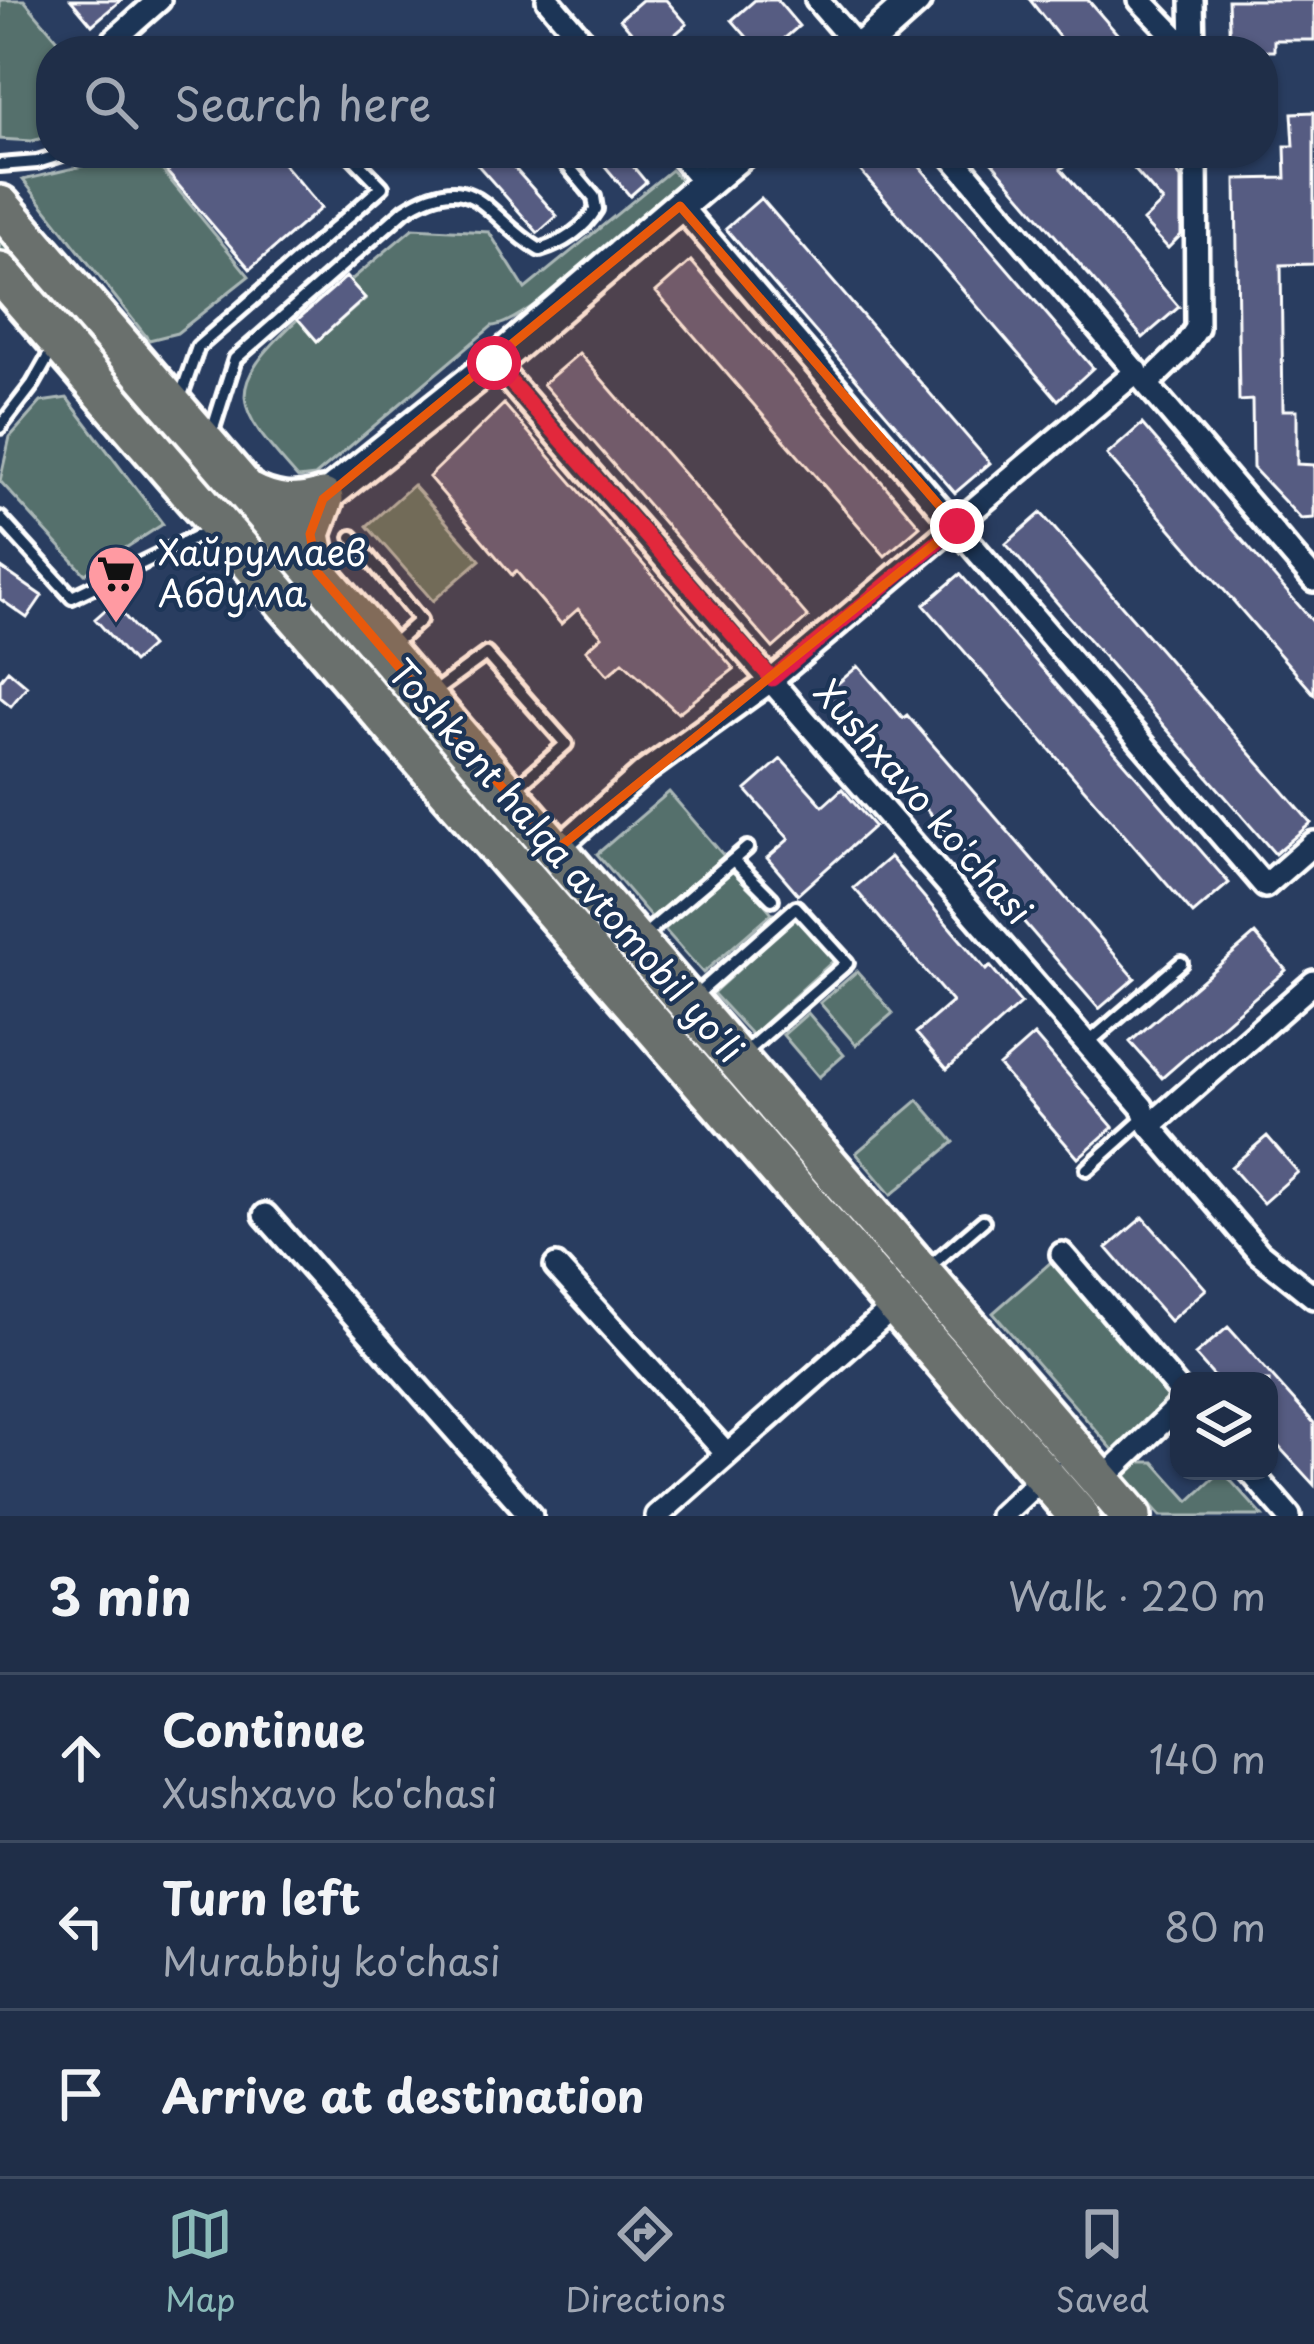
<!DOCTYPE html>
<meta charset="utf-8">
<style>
:root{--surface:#1f2e48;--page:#2c3a52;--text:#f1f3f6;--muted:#a1a8b4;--line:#3c4a60;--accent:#8bbbb9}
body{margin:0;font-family:"Playpen Sans",sans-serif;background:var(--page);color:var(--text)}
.controls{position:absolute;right:36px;bottom:36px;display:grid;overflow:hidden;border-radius:24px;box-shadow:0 3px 9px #0004}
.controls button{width:108px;height:108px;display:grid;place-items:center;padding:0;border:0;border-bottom:3px solid var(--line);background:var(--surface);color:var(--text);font:60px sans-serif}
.stop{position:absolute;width:36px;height:36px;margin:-27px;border:9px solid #e11d48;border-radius:50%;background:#fff}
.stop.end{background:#e11d48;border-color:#fff;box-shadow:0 3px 12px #0008}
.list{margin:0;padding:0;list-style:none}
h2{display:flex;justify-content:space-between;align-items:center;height:156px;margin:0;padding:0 48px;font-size:51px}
h2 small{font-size:39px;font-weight:400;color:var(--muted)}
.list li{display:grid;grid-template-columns:78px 1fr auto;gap:36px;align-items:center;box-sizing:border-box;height:168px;padding:0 48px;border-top:3px solid var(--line)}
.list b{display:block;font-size:45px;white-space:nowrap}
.list p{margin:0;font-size:39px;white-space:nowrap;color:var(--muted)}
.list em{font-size:39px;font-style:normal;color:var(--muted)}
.icon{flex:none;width:66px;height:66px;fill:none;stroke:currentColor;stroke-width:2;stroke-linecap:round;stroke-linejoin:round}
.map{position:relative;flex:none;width:1314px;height:1516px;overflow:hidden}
.search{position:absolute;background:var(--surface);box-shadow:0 3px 9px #0004;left:36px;right:36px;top:36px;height:132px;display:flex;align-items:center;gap:30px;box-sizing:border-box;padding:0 42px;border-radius:48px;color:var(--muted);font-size:45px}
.sheet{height:660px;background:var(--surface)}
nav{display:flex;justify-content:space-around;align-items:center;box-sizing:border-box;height:168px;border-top:3px solid var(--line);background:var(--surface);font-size:33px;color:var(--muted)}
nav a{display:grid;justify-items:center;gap:6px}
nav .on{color:var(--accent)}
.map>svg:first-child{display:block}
.green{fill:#546f6c;stroke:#aab7b6;stroke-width:3}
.building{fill:#575c82;stroke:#fff;stroke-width:3}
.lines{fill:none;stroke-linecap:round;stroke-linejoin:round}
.lane-casing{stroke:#fff;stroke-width:20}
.street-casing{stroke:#fff;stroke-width:30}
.secondary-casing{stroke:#fff;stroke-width:39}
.highway-casing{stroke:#fff;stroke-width:48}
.lane{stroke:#1d3557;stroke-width:10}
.street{stroke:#1d3557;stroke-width:21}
.secondary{stroke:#1d3557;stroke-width:30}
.highway{stroke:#6b706d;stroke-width:39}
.route{stroke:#e11d48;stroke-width:15}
.marked{fill:#e8590c;fill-opacity:0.2;stroke:#e8590c;stroke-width:9;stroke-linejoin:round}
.labels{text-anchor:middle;stroke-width:9;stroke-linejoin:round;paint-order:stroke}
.poi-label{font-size:36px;fill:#fff;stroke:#1d3557;text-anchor:start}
.street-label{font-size:36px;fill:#fff;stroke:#1d3557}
</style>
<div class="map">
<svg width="1314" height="1516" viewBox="0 0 1314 1516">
<rect width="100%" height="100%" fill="#293d60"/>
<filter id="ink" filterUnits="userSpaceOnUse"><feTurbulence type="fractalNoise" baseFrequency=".00833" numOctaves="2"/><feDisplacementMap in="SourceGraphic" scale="24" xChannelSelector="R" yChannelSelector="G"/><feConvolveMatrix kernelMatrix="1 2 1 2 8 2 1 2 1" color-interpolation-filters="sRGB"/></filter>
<g filter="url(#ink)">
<path class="green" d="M 0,0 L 24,0 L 67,51 L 51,51 L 51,136 L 32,141 L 0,139 Z
M 138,153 L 148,153 L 249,276 L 177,333 L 149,340 L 23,180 Z
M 671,170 L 683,182 C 650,209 525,326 492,326 L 315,476 L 298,478 C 233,405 222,390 298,319 L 318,340 L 365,299 L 350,281 L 413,228 L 489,232 L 525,289 Z
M 0,231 L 539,855 L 529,863 L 0,251 Z
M 67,398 L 163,524 L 85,574 L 0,481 L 10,437 L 41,402 Z
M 413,485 L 480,560 L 433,601 L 367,526 Z
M 669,792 L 724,856 L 652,918 L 597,854 Z
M 734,868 L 772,913 L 703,973 L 664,929 Z
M 795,918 L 834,960 L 752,1035 L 713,993 Z
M 857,971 L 893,1013 L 856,1045 L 820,1003 Z
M 808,1013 L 844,1055 L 819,1077 L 783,1035 Z
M 918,1100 L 954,1142 L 891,1195 L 856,1153 Z
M 1051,1262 L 1172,1400 L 1114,1451 L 993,1313 Z
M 1135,1462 L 1154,1462 L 1189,1501 L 1222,1471 L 1263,1516 L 1161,1516 L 1120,1470 Z"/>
<path class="building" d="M 71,0 L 121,0 L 92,25 Z
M 642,0 L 666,0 L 687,24 L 656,51 L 648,51 L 620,19 Z
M 755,0 L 777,0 L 799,26 L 770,51 L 759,51 L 732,20 Z
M 1030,0 L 1088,0 L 1132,51 L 1070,51 Z
M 1228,0 L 1314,0 L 1314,40 L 1274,40 L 1274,51 L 1230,51 Z
M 1314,112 L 1314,264 L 1281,265 L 1283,410 L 1297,410 L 1297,464 L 1314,465 L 1314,518 L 1301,519 L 1253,468 L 1252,400 L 1239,401 L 1236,179 L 1286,178 L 1285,146 L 1294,146 L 1292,113 Z
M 189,153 L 274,153 L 321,208 L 250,269 L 167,172 Z
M 467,153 L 501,153 L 557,216 L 538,233 Z
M 594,153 L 622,153 L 646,182 L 630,196 Z
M 845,153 L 908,153 L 1093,368 L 1058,400 Z
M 984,153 L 1080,153 L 1061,169 L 1179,307 L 1143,338 Z
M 1120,153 L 1181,153 L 1181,160 L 1173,167 L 1181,178 L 1181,235 L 1168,248 L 1143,221 L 1163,202 Z
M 761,198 L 990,463 L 955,493 L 726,229 Z
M 691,261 L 920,526 L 885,556 L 656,292 Z
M 346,277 L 365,298 L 317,341 L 298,319 Z
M 579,353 L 808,617 L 773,648 L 543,384 Z
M 504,404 L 734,669 L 678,713 L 623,662 L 608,675 L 586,650 L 602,636 L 578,609 L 561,624 L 516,571 L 512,575 L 429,477 Z
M 1142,424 L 1314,623 L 1314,694 L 1107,455 Z
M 1041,513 L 1311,823 L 1275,854 L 1006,544 Z
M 0,567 L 42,596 L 27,618 L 0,599 Z
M 960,574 L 1229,883 L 1193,914 L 924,605 Z
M 113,603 L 151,646 L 133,662 L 95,619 Z
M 858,666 L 903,718 L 907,715 L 1135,978 L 1099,1009 L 858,730 L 854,733 L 823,696 Z
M 8,670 L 27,686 L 11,706 L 0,697 L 0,680 Z
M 781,759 L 823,806 L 842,789 L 874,826 L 798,894 L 767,858 L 789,839 L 746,790 Z
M 890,857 L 986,970 L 990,966 L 1021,1003 L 947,1069 L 916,1033 L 952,1002 L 854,888 Z
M 1255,934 L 1286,970 L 1162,1078 L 1130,1042 Z
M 1034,1035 L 1113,1127 L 1078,1158 L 999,1066 Z
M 1267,1136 L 1298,1172 L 1263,1203 L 1231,1167 Z
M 1143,1217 L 1206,1289 L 1170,1321 L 1107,1248 Z
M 1228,1327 L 1314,1423 L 1314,1485 L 1269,1436 L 1269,1381 L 1218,1381 L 1195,1355 Z"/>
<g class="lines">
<g class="lane-casing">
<path id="lane" d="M 0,165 L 37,162 L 66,153
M 179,401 L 198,347 L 382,187 L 349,153
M 0,427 L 33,384 L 54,347
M 210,438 L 235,359 L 405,210 C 477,164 484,217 540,250 C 563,243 584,229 596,209 L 594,197 L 557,153
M 0,518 L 72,597 L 210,530
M 352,537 L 420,620 L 392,645
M 430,695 L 486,654 L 566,744 L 515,789
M 733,860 L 772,899
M 643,936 L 747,848
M 694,997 L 796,907 L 847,963 L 744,1053
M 1088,1043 L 1181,963
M 1087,1169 L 1144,1118
M 929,1267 L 983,1221"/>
</g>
<g class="street-casing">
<path id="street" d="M 548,0 L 591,51
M 817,0 L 861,51
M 1140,0 L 1189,51
M 1192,0 L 1193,51
M 111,51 L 115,39 L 159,0
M 679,153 L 705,184
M 949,153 L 1314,580
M 680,206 L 1265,886 L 1314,843
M 494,363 L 1142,1107 L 1150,1126 L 1314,982
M 1148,383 L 1183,349 L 1197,328 L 1196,153
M 556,850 L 644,772 L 773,679 L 1137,371
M 1150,1126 L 1259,1253 L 1314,1297
M 265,1215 L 531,1516
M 1062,1254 L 1179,1390
M 556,1266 L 727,1454
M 1250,1471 L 1289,1516
M 1101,1481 L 1179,1406
M 657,1516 L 894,1307
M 1001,1516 L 1051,1469"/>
</g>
<g class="secondary-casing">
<path id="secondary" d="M 858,51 L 915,0
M 323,499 L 494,363 L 741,153"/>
</g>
<g class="highway-casing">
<path id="highway" d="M 0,206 L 1131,1516
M 0,273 L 1079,1516
M 247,492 C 273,506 294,508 323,499 L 310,534 L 317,572"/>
</g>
<use href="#lane" class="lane"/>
<use href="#street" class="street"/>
<use href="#secondary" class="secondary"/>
<use href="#highway" class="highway"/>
</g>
</g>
<g class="lines" filter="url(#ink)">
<path class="route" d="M 494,363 L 772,679 L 957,526"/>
</g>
<path class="marked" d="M 680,206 L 957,526 L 556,850 L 317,572 L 310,534 L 323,499 Z"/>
<defs>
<g id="supermarket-pin" transform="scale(3)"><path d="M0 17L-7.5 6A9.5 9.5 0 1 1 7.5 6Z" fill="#ff9aa2" stroke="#1d3557"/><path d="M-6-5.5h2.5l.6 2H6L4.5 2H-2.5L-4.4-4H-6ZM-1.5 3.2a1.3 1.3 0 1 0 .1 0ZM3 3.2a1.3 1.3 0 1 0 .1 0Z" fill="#111"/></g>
</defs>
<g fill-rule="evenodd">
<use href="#supermarket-pin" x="116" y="574"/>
</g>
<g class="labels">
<g class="poi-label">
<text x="158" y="566">Хайруллаев<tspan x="158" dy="41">Абдулла</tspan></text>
</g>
<g class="street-label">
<text transform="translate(923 802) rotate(49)" y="13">Xushxavo ko'chasi</text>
<text transform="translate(566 861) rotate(49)" y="13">Toshkent halqa avtomobil yo'li</text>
</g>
</g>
</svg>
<div class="controls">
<button><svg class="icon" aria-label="layers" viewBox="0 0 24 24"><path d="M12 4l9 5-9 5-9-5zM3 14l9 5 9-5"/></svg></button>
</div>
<div class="stop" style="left:494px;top:363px"></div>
<div class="stop end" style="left:957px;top:526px"></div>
<div class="search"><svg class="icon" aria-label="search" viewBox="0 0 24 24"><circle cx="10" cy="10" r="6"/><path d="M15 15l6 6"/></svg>Search here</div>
</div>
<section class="sheet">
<h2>3 min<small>Walk · 220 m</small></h2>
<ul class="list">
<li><svg class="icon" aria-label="ahead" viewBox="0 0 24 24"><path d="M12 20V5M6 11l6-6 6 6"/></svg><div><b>Continue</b><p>Xushxavo ko'chasi</p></div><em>140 m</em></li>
<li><svg class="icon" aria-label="left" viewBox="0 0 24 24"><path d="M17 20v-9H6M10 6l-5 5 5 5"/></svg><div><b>Turn left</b><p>Murabbiy ko'chasi</p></div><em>80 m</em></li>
<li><svg class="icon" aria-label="arrive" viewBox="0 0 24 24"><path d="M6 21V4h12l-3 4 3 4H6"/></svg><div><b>Arrive at destination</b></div></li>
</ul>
</section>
<nav>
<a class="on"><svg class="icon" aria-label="map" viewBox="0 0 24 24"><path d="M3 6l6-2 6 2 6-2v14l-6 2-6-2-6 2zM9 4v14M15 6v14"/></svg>Map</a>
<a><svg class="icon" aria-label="directions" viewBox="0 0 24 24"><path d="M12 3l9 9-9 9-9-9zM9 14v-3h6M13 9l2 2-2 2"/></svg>Directions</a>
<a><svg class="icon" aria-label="saved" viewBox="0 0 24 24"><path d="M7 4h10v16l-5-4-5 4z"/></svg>Saved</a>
</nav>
